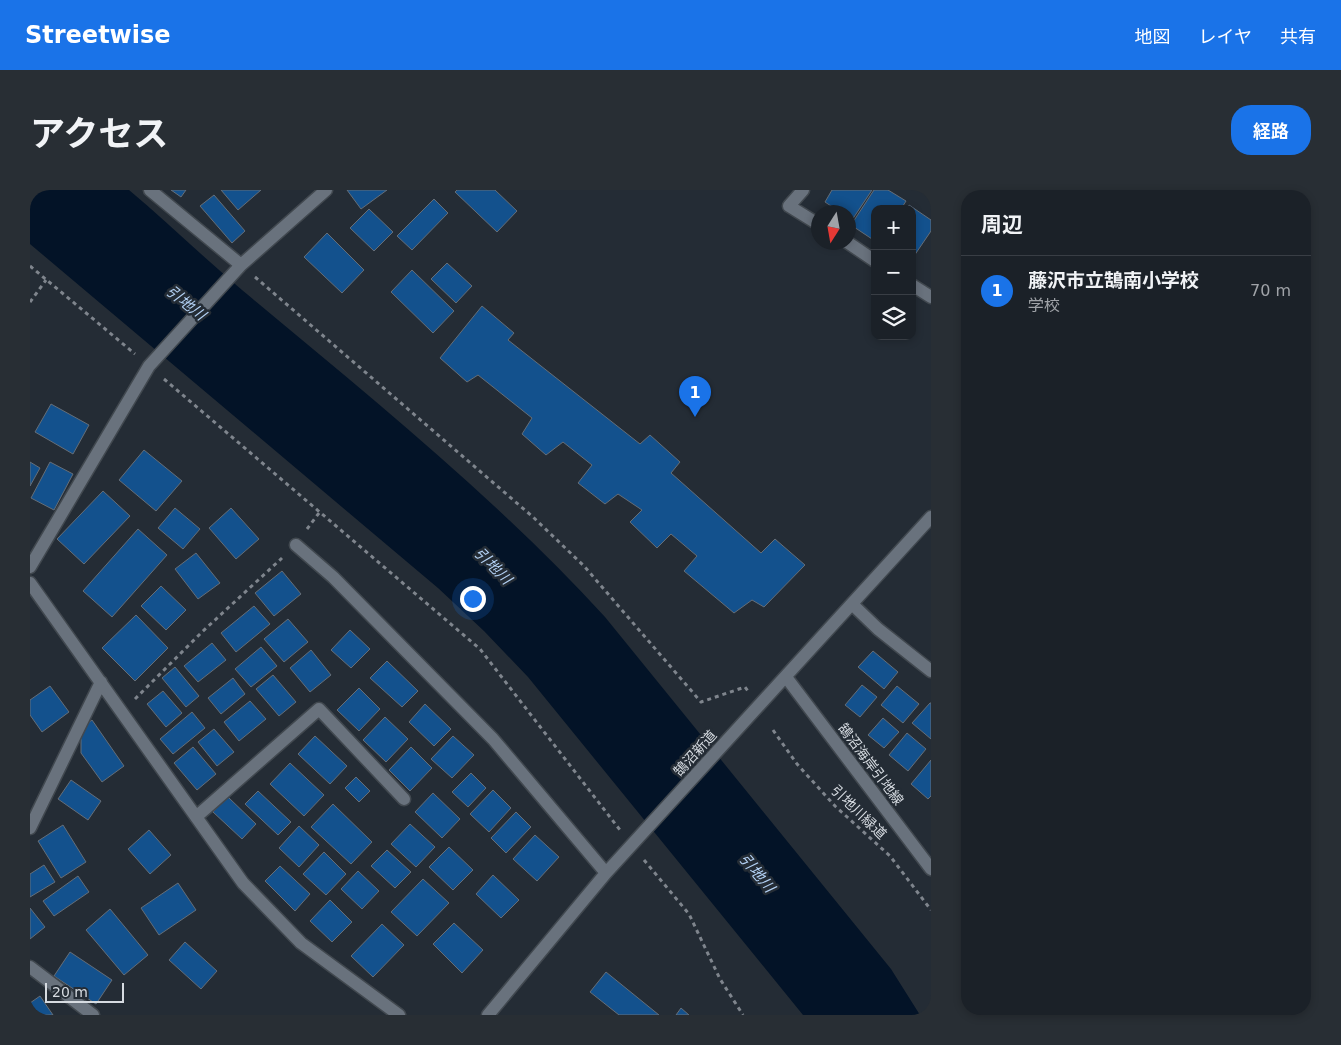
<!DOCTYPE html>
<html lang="ja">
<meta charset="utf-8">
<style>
:root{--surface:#1b2128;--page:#282e34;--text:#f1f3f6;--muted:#a0a3a8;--line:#393e45;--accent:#1a73e8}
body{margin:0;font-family:"DejaVu Sans","Noto Sans JP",sans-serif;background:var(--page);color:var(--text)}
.controls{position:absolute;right:15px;top:15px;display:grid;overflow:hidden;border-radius:10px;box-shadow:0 2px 8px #0003}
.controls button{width:45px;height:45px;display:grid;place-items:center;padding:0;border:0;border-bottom:1px solid var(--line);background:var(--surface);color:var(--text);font:25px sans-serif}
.compass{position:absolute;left:781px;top:15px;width:45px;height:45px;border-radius:50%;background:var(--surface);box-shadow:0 2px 8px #0003;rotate:191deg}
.scale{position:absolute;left:15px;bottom:12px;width:79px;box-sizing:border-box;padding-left:5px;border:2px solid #d6dbe1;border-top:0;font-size:14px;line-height:18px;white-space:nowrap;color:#d6dbe1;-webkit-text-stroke:4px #242c35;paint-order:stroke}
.you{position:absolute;left:442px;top:408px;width:18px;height:18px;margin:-12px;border:4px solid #fff;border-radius:50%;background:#1a73e8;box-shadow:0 0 0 8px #1a73e833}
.badge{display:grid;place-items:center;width:32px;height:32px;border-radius:50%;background:var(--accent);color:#fff;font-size:16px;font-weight:700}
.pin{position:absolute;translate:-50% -41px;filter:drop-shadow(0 1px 2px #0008)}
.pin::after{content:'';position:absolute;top:26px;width:18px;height:15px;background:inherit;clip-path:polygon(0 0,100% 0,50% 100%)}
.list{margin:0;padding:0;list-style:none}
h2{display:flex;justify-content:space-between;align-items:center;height:65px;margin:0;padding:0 20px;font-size:21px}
h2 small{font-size:16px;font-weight:400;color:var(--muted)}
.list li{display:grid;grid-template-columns:32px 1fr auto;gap:15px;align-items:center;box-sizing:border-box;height:70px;padding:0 20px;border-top:1px solid var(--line)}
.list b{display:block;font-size:19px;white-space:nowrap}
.list p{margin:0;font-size:16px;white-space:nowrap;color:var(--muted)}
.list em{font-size:16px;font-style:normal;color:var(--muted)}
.icon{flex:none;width:28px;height:28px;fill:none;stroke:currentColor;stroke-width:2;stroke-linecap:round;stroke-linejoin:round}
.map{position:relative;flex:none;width:901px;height:825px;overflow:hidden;border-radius:20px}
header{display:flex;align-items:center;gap:30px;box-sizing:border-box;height:70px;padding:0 25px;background:var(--accent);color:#fff}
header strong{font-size:24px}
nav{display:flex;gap:28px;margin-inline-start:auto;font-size:18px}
.intro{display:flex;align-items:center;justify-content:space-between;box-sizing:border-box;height:120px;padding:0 30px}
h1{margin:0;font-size:35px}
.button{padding:12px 22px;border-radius:20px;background:var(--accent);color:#fff;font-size:18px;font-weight:700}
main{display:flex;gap:30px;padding:0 30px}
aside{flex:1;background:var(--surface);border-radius:20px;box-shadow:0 2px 8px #0003}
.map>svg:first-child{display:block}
.water{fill:#031327}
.building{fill:#13518d;stroke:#656e78}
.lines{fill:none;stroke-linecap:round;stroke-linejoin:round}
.minor-casing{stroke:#41484f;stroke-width:15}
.path{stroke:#7f858d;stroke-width:3;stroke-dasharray:4 4;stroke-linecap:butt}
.minor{stroke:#69727d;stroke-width:12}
.labels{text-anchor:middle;stroke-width:5;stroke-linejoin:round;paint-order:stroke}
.street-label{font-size:14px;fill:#d6dbe1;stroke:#242c35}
.water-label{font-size:15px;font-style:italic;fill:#b3d1f4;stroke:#242c35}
</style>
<header>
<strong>Streetwise</strong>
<nav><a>地図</a><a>レイヤ</a><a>共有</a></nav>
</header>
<div class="intro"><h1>アクセス</h1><a class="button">経路</a></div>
<main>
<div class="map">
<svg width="901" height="825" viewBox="0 0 901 825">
<rect width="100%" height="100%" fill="#242c35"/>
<path class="water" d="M 0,0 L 99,0 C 137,32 173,67 212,100 C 337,204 465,307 575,427 L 861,779 L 890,825 L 773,825 L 498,487 L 454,441 L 408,398 L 0,54 Z"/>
<path class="building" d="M 141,0 L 156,0 L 151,7 Z
M 191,0 L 231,0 L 208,20 Z
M 317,0 L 357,0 L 331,19 Z
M 427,0 L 465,0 L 487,21 L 467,42 L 425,2 Z
M 802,0 L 842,0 L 822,30 L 818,28 L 818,22 L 810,22 L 795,12 Z
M 844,0 L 858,0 L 876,11 L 871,19 L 845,19 L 845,51 L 821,35 Z
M 184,5 L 215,41 L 202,53 L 170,16 Z
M 404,9 L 418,23 L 382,60 L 367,46 Z
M 879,15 L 901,30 L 901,41 L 882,69 L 882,19 L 876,19 Z
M 339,19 L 363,42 L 344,61 L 320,38 Z
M 297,43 L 334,80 L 312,103 L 274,67 Z
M 417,73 L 442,96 L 426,113 L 401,89 Z
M 382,80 L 424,121 L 403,143 L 361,102 Z
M 452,116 L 484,143 L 478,150 L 610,254 L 620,245 L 650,272 L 641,283 L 731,363 L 745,349 L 775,375 L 734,417 L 722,410 L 704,423 L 654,381 L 667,366 L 641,344 L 627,358 L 600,332 L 612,320 L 588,304 L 575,314 L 548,293 L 562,275 L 533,252 L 516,265 L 492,244 L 502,228 L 448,185 L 437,192 L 410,168 Z
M 21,214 L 59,235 L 43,264 L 5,242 Z
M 114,260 L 152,291 L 126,321 L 89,290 Z
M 0,272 L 10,278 L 0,296 Z
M 20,272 L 43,284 L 24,320 L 1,308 Z
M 73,301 L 100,326 L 54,374 L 27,349 Z
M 145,318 L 170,339 L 153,359 L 128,338 Z
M 201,318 L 229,349 L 206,369 L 179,338 Z
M 108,339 L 137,365 L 82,427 L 53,401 Z
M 166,363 L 190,393 L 168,409 L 145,379 Z
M 252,381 L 271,404 L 244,426 L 225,403 Z
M 131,396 L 156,420 L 136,440 L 111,416 Z
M 224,416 L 240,434 L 206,462 L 191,443 Z
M 106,425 L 138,458 L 105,491 L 72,458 Z
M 258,429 L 278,452 L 254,472 L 234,449 Z
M 320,440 L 340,459 L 321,478 L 301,460 Z
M 182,453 L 196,470 L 168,492 L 154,476 Z
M 231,457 L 247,476 L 221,497 L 205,479 Z
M 281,460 L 301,485 L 280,502 L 260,478 Z
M 843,461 L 868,482 L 854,499 L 828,477 Z
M 357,471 L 388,501 L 372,517 L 340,488 Z
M 145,477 L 169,506 L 156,517 L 132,488 Z
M 243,485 L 266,512 L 249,526 L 226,499 Z
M 203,488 L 215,504 L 191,524 L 178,508 Z
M 832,495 L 847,507 L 830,527 L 815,515 Z
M 20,496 L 39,522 L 12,542 L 0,525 L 0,510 Z
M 867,496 L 889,514 L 873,533 L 851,515 Z
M 329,498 L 350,519 L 329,541 L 307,520 Z
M 133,501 L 152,523 L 136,537 L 117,514 Z
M 220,511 L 236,529 L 209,551 L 194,532 Z
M 900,513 L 901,513 L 901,549 L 882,533 Z
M 395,514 L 421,539 L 404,556 L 379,532 Z
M 162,522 L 175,538 L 143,564 L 130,549 Z
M 355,527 L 378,549 L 356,572 L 333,550 Z
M 853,528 L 869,542 L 854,558 L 838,545 Z
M 62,530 L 94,576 L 72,592 L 51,563 L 51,538 Z
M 184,539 L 204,562 L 187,576 L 168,552 Z
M 877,543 L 896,559 L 878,581 L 859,565 Z
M 285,546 L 317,576 L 300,594 L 268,564 Z
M 423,546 L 444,565 L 422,588 L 401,569 Z
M 163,557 L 186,584 L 167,600 L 144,573 Z
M 381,557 L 402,578 L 380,601 L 359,580 Z
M 901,570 L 901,606 L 898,609 L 881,594 Z
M 260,573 L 294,605 L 274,626 L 240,594 Z
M 441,583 L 456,598 L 438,617 L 422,602 Z
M 326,587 L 340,601 L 329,612 L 315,598 Z
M 41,590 L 71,611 L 58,630 L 28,609 Z
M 463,600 L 481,618 L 459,642 L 440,624 Z
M 228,601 L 261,632 L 248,645 L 215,614 Z
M 403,603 L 430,629 L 412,648 L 385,622 Z
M 198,607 L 226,634 L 212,649 L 183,622 Z
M 303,614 L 342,652 L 321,674 L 281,637 Z
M 486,622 L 501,637 L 476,663 L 461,648 Z
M 380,634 L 405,657 L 386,677 L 361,654 Z
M 33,635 L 56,672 L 31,688 L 8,651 Z
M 269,636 L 289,655 L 269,677 L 249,658 Z
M 119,640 L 141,665 L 120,684 L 98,659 Z
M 505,645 L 529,667 L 507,691 L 483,669 Z
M 419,657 L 443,680 L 423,700 L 399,677 Z
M 357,660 L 381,682 L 365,698 L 341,676 Z
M 294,662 L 316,684 L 296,705 L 273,684 Z
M 14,675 L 25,692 L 0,707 L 0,684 Z
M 250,676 L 280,704 L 265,721 L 235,691 Z
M 328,681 L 349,701 L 332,719 L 311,699 Z
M 463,685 L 489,710 L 471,728 L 446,704 Z
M 48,686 L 59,702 L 24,726 L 13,711 Z
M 393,689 L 419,713 L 387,746 L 361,722 Z
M 148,693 L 166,720 L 129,745 L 111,718 Z
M 300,710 L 322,732 L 302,752 L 280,731 Z
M 0,718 L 15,737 L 0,749 Z
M 80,719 L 118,765 L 94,785 L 56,740 Z
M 424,733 L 453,760 L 432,783 L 403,754 Z
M 352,734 L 374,755 L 343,787 L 321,766 Z
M 155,752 L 187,781 L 171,799 L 139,770 Z
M 40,762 L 82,790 L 66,814 L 24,786 Z
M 576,782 L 629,825 L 589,825 L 560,802 Z
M 10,806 L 23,825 L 0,825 L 0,813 Z
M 651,818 L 659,825 L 646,825 Z"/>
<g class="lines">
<g class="minor-casing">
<path id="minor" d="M 120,0 L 211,75
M 773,0 L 759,16 L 788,34
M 817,52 L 845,71
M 882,95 L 901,107
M 266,355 L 303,387 L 463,549 L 576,683
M 0,377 L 119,176 L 211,75 L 296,0
M 0,393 L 213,693 L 271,753 L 369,825
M 822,414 L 848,439 L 901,481
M 756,487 L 901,679
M 166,627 L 289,519 L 374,609
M 0,638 L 71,492
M 0,777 L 63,825
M 458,825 L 576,683 L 901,327"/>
</g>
<path class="path" d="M 0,76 L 105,164
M 225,87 L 503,327 L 554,376 L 671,512 L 715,497 L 718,501
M 0,112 L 16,90
M 134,189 L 450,459 L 590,640
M 277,339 L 289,323
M 105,509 L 172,442 L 252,368
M 743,540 L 767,574 L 805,616 L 860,666 L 901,720
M 614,670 L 659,724 L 690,789 L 713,825"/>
<use href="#minor" class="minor"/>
</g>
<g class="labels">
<g class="street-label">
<text transform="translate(665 563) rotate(-48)" y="5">鵠沼新道</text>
<text transform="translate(841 574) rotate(53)" y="5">鵠沼海岸引地線</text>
<text transform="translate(829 622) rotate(44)" y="5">引地川緑道</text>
</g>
<g class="water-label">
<text transform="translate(156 113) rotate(39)" y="5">引地川</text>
<text transform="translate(463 376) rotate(45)" y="5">引地川</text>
<text transform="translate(727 683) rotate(50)" y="5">引地川</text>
</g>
</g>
</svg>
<div class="controls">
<button>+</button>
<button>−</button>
<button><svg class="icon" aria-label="layers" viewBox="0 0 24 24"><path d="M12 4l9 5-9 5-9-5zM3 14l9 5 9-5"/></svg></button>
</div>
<svg class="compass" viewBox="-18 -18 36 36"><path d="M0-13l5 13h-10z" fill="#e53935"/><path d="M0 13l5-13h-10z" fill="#a0a3a8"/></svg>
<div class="scale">20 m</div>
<div class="you"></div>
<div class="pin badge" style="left:665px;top:227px">1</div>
</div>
<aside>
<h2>周辺<small></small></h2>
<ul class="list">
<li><span class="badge">1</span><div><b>藤沢市立鵠南小学校</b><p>学校</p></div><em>70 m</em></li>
</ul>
</aside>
</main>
